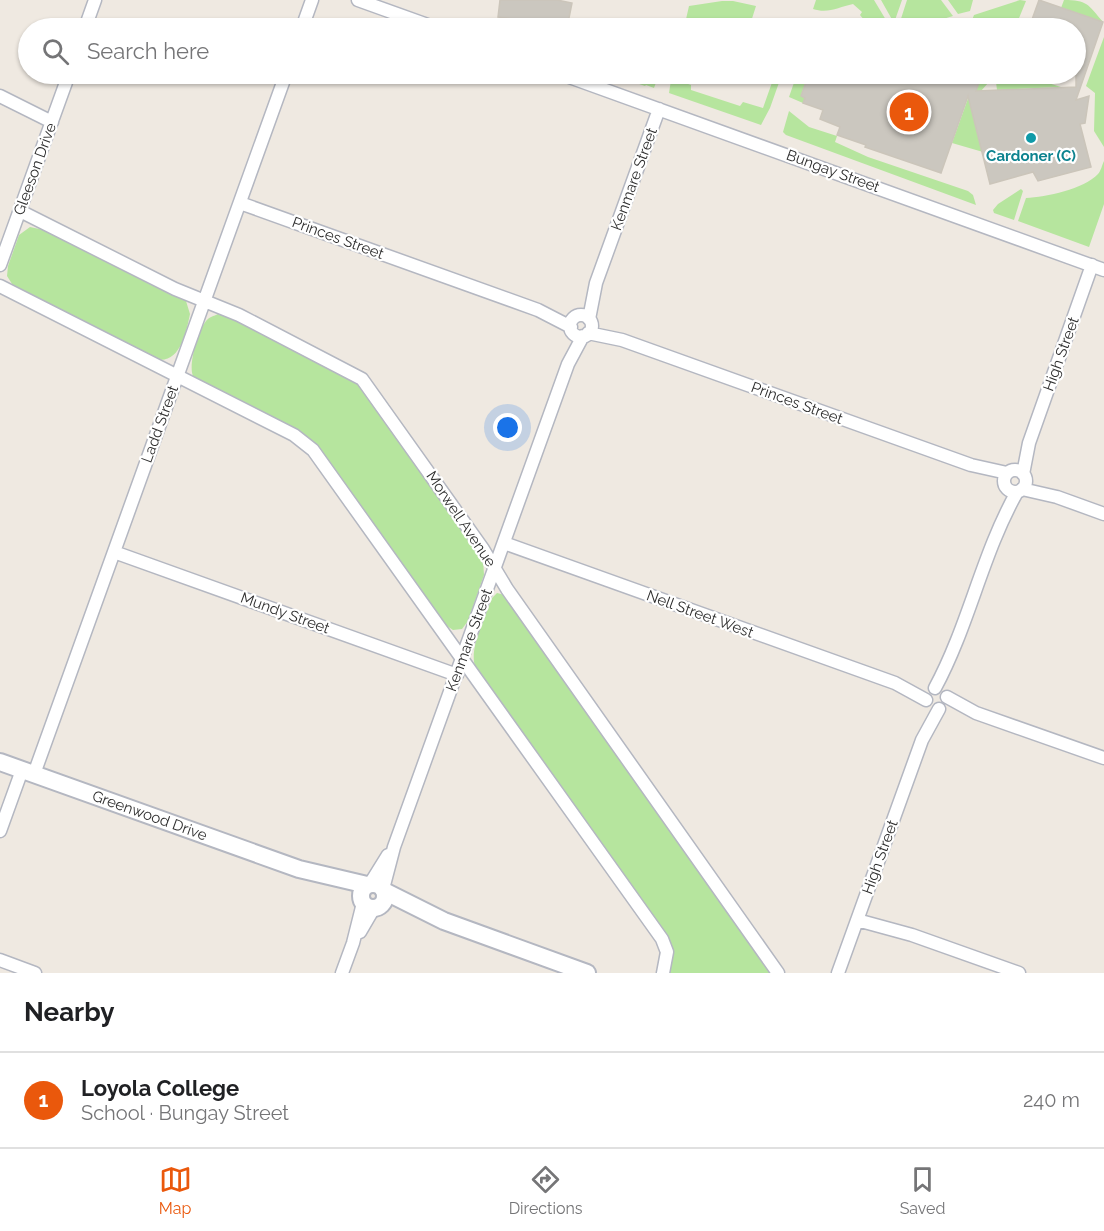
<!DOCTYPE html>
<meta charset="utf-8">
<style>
:root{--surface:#fff;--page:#f6f6f6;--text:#202124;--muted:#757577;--line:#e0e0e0;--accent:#ea580c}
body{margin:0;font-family:Raleway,sans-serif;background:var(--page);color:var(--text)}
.you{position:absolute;left:508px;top:428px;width:21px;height:21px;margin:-15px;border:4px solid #fff;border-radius:50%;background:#1a73e8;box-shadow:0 0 0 9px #1a73e833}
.badge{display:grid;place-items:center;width:39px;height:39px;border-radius:50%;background:var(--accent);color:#fff;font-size:20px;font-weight:700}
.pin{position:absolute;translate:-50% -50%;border:3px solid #fff;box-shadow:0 2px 6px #0006}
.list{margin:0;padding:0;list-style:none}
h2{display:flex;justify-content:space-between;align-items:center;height:78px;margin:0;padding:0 24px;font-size:26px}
h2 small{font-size:20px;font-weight:400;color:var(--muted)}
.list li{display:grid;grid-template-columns:39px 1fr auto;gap:18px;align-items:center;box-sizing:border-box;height:96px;padding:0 24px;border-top:2px solid var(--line)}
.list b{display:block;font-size:22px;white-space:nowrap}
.list p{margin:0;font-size:20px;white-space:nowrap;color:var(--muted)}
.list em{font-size:20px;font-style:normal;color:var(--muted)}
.icon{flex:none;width:33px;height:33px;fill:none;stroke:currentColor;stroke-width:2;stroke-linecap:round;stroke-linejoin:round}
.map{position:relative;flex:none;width:1104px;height:973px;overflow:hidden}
.search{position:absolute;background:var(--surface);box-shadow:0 2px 4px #0004;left:18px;right:18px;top:18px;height:66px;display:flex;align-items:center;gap:15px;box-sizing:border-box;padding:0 21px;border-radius:33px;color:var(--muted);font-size:22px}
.sheet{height:174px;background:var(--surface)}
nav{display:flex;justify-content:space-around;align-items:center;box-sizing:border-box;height:84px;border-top:2px solid var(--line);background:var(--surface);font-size:16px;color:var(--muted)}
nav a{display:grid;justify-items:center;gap:3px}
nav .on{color:var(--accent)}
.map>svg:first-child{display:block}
.green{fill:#b6e59e}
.building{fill:#cbc7bf;stroke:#cbc5ba;stroke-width:1.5}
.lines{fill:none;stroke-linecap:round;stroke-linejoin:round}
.street-casing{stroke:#b4b7c1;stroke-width:15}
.secondary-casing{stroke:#b4b7c1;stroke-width:20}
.street{stroke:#fff;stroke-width:12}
.secondary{stroke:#fff;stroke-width:16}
.culture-dot{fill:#0f9aa8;stroke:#fff;stroke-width:2}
.labels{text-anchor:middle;stroke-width:4.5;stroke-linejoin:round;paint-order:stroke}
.culture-label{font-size:15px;font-weight:bold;fill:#0d838f;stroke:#fff}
.street-label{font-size:15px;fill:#2e2e2e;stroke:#fff}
</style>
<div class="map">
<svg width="1104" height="973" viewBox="0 0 1104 973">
<rect width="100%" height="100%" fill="#efe9e1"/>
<path class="green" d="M 816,0 L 874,0 L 889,25 L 887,28 L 869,26 L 860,15 L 862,12 L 853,4 C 839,7 828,14 813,9 Z
M 881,0 L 902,0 L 894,23 Z
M 907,0 L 941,0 L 953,16 L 913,28 L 898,28 Z
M 948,0 L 973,0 L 970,11 L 958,14 Z
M 1020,0 L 1026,1 L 1015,28 L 969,28 L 974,15 Z
M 1064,0 C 1087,0 1088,4 1103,22 L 1061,8 Z
M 722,1 L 733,1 L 756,6 L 749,28 L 726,28 L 700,20 L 697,28 L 684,28 L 689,6 Z
M 1104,37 L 1104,147 L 1094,131 L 1095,93 L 1086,86 Z
M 610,74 L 644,74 L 658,77 L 654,88 L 646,85 L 645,86 Z
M 775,74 L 782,74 L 770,108 L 761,125 L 669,93 L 671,80 L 674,79 L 691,85 L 691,90 L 740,106 L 743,102 L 763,108 Z
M 797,74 L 809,74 L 801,95 L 805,97 L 803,103 L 789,97 Z
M 937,74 L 952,74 L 979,83 L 982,74 L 996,74 L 981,91 L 983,152 L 952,143 L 971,90 L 948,81 Z
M 1005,74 L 1020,74 L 1061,87 L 997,90 L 996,82 Z
M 789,111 L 809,127 L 837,136 L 835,142 L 868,157 L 968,191 L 973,195 L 976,205 L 786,135 L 783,132 Z
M 1104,161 L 1104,204 L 1089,247 L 1018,221 L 1026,198 C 1046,197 1084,189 1098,174 C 1101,171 1102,165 1104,161 Z
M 1021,189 L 1023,191 L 1014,220 L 994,213 L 993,210 L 998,204 Z
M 30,227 L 44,230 L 186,301 L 190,314 C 186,333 180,365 155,359 L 14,287 L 7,276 L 8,266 L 19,235 Z
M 218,314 L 224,315 L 360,385 L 483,559 L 484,575 L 468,621 L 462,629 L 453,630 L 444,624 L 322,453 L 193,376 C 188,365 198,331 206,321 C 209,317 214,316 218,314 Z
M 497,593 L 505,595 L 774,973 L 669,973 L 673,951 L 664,933 L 475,666 C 469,648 486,615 492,598 Z"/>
<path class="building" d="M 500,0 L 557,0 L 572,3 L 567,28 L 535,28 L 536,22 L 498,17 Z
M 1039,0 L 1103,22 L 1076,100 L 1089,96 L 1085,123 L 1080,124 L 1091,167 L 1038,181 L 1033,172 L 990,184 L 968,96 L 941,173 L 865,147 L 866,145 L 837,135 L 840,127 L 820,119 L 823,110 L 803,103 L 805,98 L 801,96 L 809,74 L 927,74 L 950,82 L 952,74 L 982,74 L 976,91 L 1076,87 L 1076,28 L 1029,28 Z"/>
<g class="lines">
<g class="street-casing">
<path id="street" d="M 358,0 L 436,28
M 85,28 L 95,0
M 302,28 L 312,0
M 561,74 L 1104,270
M 0,96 L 52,122
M 240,203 L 538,310 L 571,327
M 20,211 L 175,289 L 239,315 L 362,379 L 483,549 L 507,589 L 778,973
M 0,265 L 69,74
M 0,286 L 294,435 L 313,450 L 662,939 L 667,952 L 663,973
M570 326a11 11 0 1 1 22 0a11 11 0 1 1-22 0Z
M 589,319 L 596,283 L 659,109
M 588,333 L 622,340 L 971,465 L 1007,473
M1004 481a11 11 0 1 1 22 0a11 11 0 1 1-22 0Z
M 1023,474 L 1029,443 L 1092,265
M 1022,489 L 1057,497 L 1104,514
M 504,543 L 895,683 L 926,700
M 114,552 L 457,675
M 935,688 C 969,625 982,554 1017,492
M 947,697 L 976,713 L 1104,758
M 34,774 L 286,74
M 0,831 L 22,770
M 370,884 L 388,855
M 383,889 L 394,847 L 568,364 L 583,336
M 857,920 L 912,935 L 1019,973
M 360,932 L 374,908
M 0,960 L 35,973
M 342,973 L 353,943 L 363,903
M 838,973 L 922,740 L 939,709"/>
</g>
<g class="secondary-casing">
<g id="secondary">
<path id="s1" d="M 0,762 L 299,869 L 367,885"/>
<circle cx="373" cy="896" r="12"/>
<path d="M 384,891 L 444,921 L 587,973"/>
</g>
</g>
<use href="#street" class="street"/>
<use href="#secondary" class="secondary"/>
</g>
<circle class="culture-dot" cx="1031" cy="138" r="6"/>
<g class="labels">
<g class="culture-label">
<text x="1031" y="161">Cardoner (C)</text>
</g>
<g class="street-label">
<text transform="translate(35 169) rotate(-70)" y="5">Gleeson Drive</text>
<text transform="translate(833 171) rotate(20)" y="5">Bungay Street</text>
<text transform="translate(634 179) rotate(-70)" y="5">Kenmare Street</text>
<text transform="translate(338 238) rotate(20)" y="5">Princes Street</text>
<text transform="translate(1061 354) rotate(-70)" y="5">High Street</text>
<text transform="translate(797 403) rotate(20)" y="5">Princes Street</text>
<text transform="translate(160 424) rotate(-70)" y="5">Ladd Street</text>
<text transform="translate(461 519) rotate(56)" y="5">Morwell Avenue</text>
<text transform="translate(285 613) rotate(20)" y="5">Mundy Street</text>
<text transform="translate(700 614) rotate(20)" y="5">Nell Street West</text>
<text transform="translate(469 640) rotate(-70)" y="5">Kenmare Street</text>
<text dy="5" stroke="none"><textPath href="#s1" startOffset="159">Greenwood Drive</textPath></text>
<text transform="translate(880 857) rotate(-70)" y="5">High Street</text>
</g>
</g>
</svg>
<div class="you"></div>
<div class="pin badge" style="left:909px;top:112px">1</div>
<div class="search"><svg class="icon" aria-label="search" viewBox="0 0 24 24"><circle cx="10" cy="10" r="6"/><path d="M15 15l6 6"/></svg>Search here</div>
</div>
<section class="sheet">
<h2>Nearby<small></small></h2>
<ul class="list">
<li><span class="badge">1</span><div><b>Loyola College</b><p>School · Bungay Street</p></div><em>240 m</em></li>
</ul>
</section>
<nav>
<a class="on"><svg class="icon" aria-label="map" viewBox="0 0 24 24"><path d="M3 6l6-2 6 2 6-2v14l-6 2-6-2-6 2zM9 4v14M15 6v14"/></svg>Map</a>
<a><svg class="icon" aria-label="directions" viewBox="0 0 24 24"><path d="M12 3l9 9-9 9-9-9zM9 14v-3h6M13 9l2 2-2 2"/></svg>Directions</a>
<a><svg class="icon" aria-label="saved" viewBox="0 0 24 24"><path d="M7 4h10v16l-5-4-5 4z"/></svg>Saved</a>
</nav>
